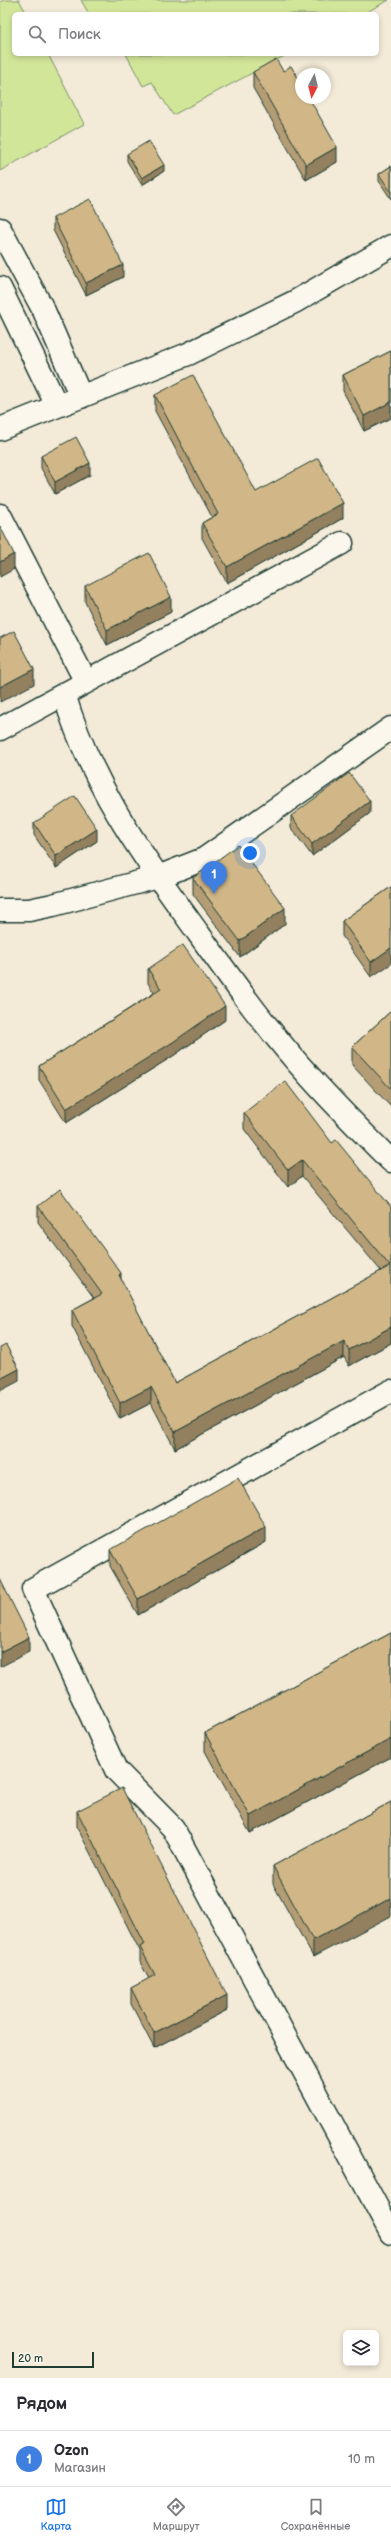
<!DOCTYPE html>
<html lang="ru">
<meta charset="utf-8">
<style>
:root{--surface:#fff;--page:#f7f7f7;--text:#2b2b33;--muted:#7c7c81;--line:#e1e1e2;--accent:#1a73e8}
body{margin:0;font-family:"Balsamiq Sans",sans-serif;background:var(--page);color:var(--text)}
.controls{position:absolute;right:12px;bottom:12px;display:grid;overflow:hidden;border-radius:6px;box-shadow:0 2px 6px #0003}
.controls button{width:36px;height:36px;display:grid;place-items:center;padding:0;border:0;border-bottom:1px solid var(--line);background:var(--surface);color:var(--text);font:20px sans-serif}
.compass{position:absolute;left:295px;top:68px;width:36px;height:36px;border-radius:50%;background:var(--surface);box-shadow:0 2px 6px #0003;rotate:187deg}
.scale{position:absolute;left:12px;bottom:10px;width:82px;box-sizing:border-box;padding-left:4px;border:2px solid #1f3d34;border-top:0;font-size:11px;line-height:14px;white-space:nowrap;color:#1f3d34;-webkit-text-stroke:3px #fbf7ec;paint-order:stroke}
.you{position:absolute;left:250px;top:853px;width:14px;height:14px;margin:-10px;border:3px solid #fff;border-radius:50%;background:#1a73e8;box-shadow:0 0 0 6px #1a73e833}
.badge{display:grid;place-items:center;width:26px;height:26px;border-radius:50%;background:var(--accent);color:#fff;font-size:13px;font-weight:700}
.pin{position:absolute;translate:-50% -33px;filter:drop-shadow(0 1px 2px #0008)}
.pin::after{content:'';position:absolute;top:21px;width:14px;height:12px;background:inherit;clip-path:polygon(0 0,100% 0,50% 100%)}
.list{margin:0;padding:0;list-style:none}
h2{display:flex;justify-content:space-between;align-items:center;height:52px;margin:0;padding:0 16px;font-size:17px}
h2 small{font-size:13px;font-weight:400;color:var(--muted)}
.list li{display:grid;grid-template-columns:26px 1fr auto;gap:12px;align-items:center;box-sizing:border-box;height:56px;padding:0 16px;border-top:1px solid var(--line)}
.list b{display:block;font-size:15px;white-space:nowrap}
.list p{margin:0;font-size:13px;white-space:nowrap;color:var(--muted)}
.list em{font-size:13px;font-style:normal;color:var(--muted)}
.icon{flex:none;width:22px;height:22px;fill:none;stroke:currentColor;stroke-width:2;stroke-linecap:round;stroke-linejoin:round}
.map{position:relative;flex:none;width:391px;height:2378px;overflow:hidden}
.search{position:absolute;background:var(--surface);box-shadow:0 2px 6px #0003;left:12px;right:12px;top:12px;height:44px;display:flex;align-items:center;gap:10px;box-sizing:border-box;padding:0 14px;border-radius:6px;color:var(--muted);font-size:15px}
.sheet{height:108px;background:var(--surface)}
nav{display:flex;justify-content:space-around;align-items:center;box-sizing:border-box;height:56px;border-top:1px solid var(--line);background:var(--surface);font-size:11px;color:var(--muted)}
nav a{display:grid;justify-items:center;gap:2px}
nav .on{color:var(--accent)}
.map>svg:first-child{display:block}
.green{fill:#d2e69a;stroke:#789267}
.lines{fill:none;stroke-linecap:round;stroke-linejoin:round}
.minor-casing{stroke:#1f3d34;stroke-width:25}
.minor{stroke:#fbf7ec;stroke-width:22}
.wall{fill:#b49d74;stroke:#1f3d34}
.shaded-wall{fill:#92805e;stroke:#1f3d34}
.building{fill:#d1b787;stroke:#1f3d34}
</style>
<div class="map">
<svg width="391" height="2378" viewBox="0 0 391 2378">
<rect width="100%" height="100%" fill="#f3ead8"/>
<filter id="ink" filterUnits="userSpaceOnUse"><feTurbulence type="fractalNoise" baseFrequency=".025" numOctaves="2"/><feDisplacementMap in="SourceGraphic" scale="8" xChannelSelector="R" yChannelSelector="G"/><feConvolveMatrix kernelMatrix="1 2 1 2 8 2 1 2 1" color-interpolation-filters="sRGB"/></filter>
<g filter="url(#ink)">
<path class="green" d="M 4,0 L 19,0 L 27,14 L 14,14 L 14,54 L 48,54 L 84,124 L 0,171 L 0,2 Z
M 81,0 L 389,0 L 363,14 L 89,14 Z
M 126,54 L 288,54 L 173,115 L 152,82 L 143,86 Z"/>
<g class="lines">
<g class="minor-casing">
<path id="minor" d="M 0,229 L 44,311 L 81,397
M 0,288 L 57,406
M 0,429 L 188,354 L 296,301 L 391,246
M 0,515 L 86,682
M 64,694 C 90,781 138,850 191,923 C 229,976 267,1030 311,1078 C 337,1107 364,1134 391,1161
M 0,729 L 342,543
M 0,910 L 29,910 L 53,905 L 158,877 L 204,859 L 391,728
M 391,1391 L 33,1589 L 116,1770 L 173,1828 L 391,2233"/>
</g>
<use href="#minor" class="minor"/>
</g>
<path class="wall" d="M 283,71 L 337,162 L 306,180 L 253,88 L 253,72 Z
M 127,154 L 164,171 L 142,185 L 127,161 Z
M 391,166 L 391,199 L 379,181 L 379,174 Z
M 53,218 L 123,277 L 86,295 L 53,230 Z
M 391,351 L 391,418 L 364,431 L 343,391 L 343,375 Z
M 155,395 L 256,492 L 343,518 L 227,583 L 202,538 L 202,523 L 212,517 L 155,411 Z
M 41,456 L 90,475 L 55,494 L 41,468 Z
M 85,586 L 171,612 L 107,645 L 85,602 Z
M 370,813 L 312,856 L 291,828 L 291,816 Z
M 34,823 L 97,841 L 56,868 L 34,835 Z
M 193,878 L 285,924 L 240,957 L 193,894 Z
M 391,887 L 371,977 L 342,936 L 342,921 Z
M 148,969 L 225,1020 L 173,1056 L 66,1123 L 39,1080 L 39,1066 L 154,993 L 148,983 Z
M 391,1011 L 391,1107 L 352,1065 L 352,1047 Z
M 244,1113 L 332,1143 L 391,1207 L 391,1343 L 349,1366 L 344,1357 L 175,1449 L 151,1403 L 120,1419 L 72,1326 L 72,1310 L 94,1298 L 38,1222 L 38,1206 L 121,1280 L 175,1383 L 381,1271 L 302,1176 L 288,1187 L 244,1129 Z
M 266,1542 L 138,1615 L 110,1566 L 110,1550 Z
M 391,1633 L 391,1757 L 250,1833 L 205,1751 L 205,1733 Z
M 391,1802 L 313,1957 L 273,1884 L 273,1866 Z
M 77,1811 L 227,2010 L 154,2048 L 131,2004 L 131,1988 L 149,1979 L 140,1962 L 140,1951 L 77,1827 Z"/>
<path class="shaded-wall" d="M 337,147 L 337,162 L 306,180 L 306,165 Z
M 164,165 L 164,171 L 142,185 L 142,178 Z
M 123,265 L 123,277 L 86,295 L 86,283 Z
M 391,402 L 391,418 L 364,431 L 364,416 Z
M 90,463 L 90,475 L 55,494 L 55,482 Z
M 343,503 L 343,518 L 227,583 L 227,567 Z
M 14,554 L 14,569 L 0,577 L 0,562 Z
M 171,597 L 171,612 L 107,645 L 107,630 Z
M 34,669 L 34,684 L 0,702 L 0,687 Z
M 370,801 L 370,813 L 312,856 L 312,844 Z
M 97,829 L 97,841 L 56,868 L 56,856 Z
M 285,908 L 285,924 L 240,957 L 240,941 Z
M 391,948 L 391,964 L 371,977 L 371,962 Z
M 225,1006 L 225,1020 L 173,1056 L 66,1123 L 66,1109 Z
M 302,1160 L 302,1176 L 288,1187 L 288,1170 Z
M 121,1273 L 121,1289 L 119,1275 Z
M 391,1327 L 391,1343 L 349,1366 L 349,1350 Z
M 344,1341 L 344,1357 L 175,1449 L 175,1432 Z
M 19,1369 L 19,1381 L 0,1391 L 0,1379 Z
M 151,1387 L 151,1403 L 120,1419 L 120,1403 Z
M 266,1527 L 266,1542 L 138,1615 L 138,1599 Z
M 29,1637 L 29,1652 L 0,1667 L 0,1652 Z
M 391,1739 L 391,1757 L 250,1833 L 250,1816 Z
M 391,1898 L 391,1916 L 313,1957 L 313,1940 Z
M 227,1995 L 227,2010 L 154,2048 L 154,2033 Z"/>
<path class="building" d="M 276,59 L 283,71 L 291,66 L 301,83 L 301,98 L 309,98 L 337,147 L 306,165 L 253,72 Z
M 149,141 L 164,165 L 142,178 L 127,154 Z
M 391,166 L 391,192 L 379,174 Z
M 90,199 L 123,265 L 86,283 L 53,218 Z
M 391,351 L 391,402 L 364,416 L 343,375 Z
M 193,375 L 256,492 L 318,458 L 343,503 L 227,567 L 202,523 L 218,514 L 155,395 Z
M 76,437 L 90,463 L 55,482 L 41,456 Z
M 0,526 L 14,554 L 0,562 Z
M 149,553 L 171,597 L 107,630 L 85,586 Z
M 14,631 L 34,669 L 0,687 L 0,638 Z
M 349,773 L 370,801 L 312,844 L 291,816 Z
M 75,796 L 97,829 L 56,856 L 34,823 Z
M 238,845 L 285,908 L 240,941 L 193,878 Z
M 391,887 L 391,948 L 371,962 L 342,921 Z
M 183,945 L 225,1006 L 173,1042 L 66,1109 L 39,1066 L 161,989 L 148,969 Z
M 391,1011 L 391,1089 L 352,1047 Z
M 285,1081 L 332,1143 L 336,1140 L 391,1207 L 391,1327 L 349,1350 L 344,1341 L 175,1432 L 151,1387 L 120,1403 L 72,1310 L 102,1294 L 38,1206 L 60,1189 L 121,1273 L 119,1275 L 175,1383 L 390,1266 L 302,1160 L 288,1170 L 244,1113 Z
M 6,1345 L 19,1369 L 0,1379 L 0,1348 Z
M 238,1478 L 266,1527 L 138,1599 L 110,1550 Z
M 0,1579 L 29,1637 L 0,1652 Z
M 391,1633 L 391,1739 L 250,1816 L 205,1733 Z
M 122,1788 L 227,1995 L 154,2033 L 131,1988 L 155,1975 L 140,1947 L 145,1944 L 77,1811 Z
M 391,1802 L 391,1898 L 313,1940 L 273,1866 Z"/>
</g>
</svg>
<div class="controls">
<button><svg class="icon" aria-label="layers" viewBox="0 0 24 24"><path d="M12 4l9 5-9 5-9-5zM3 14l9 5 9-5"/></svg></button>
</div>
<svg class="compass" viewBox="-18 -18 36 36"><path d="M0-13l5 13h-10z" fill="#e53935"/><path d="M0 13l5-13h-10z" fill="#7c7c81"/></svg>
<div class="scale">20 m</div>
<div class="you"></div>
<div class="pin badge" style="left:214px;top:894px;background:#3f7fe0">1</div>
<div class="search"><svg class="icon" aria-label="search" viewBox="0 0 24 24"><circle cx="10" cy="10" r="6"/><path d="M15 15l6 6"/></svg>Поиск</div>
</div>
<section class="sheet">
<h2>Рядом<small></small></h2>
<ul class="list">
<li><span class="badge" style="background:#3f7fe0">1</span><div><b>Ozon</b><p>Магазин</p></div><em>10 m</em></li>
</ul>
</section>
<nav>
<a class="on"><svg class="icon" aria-label="map" viewBox="0 0 24 24"><path d="M3 6l6-2 6 2 6-2v14l-6 2-6-2-6 2zM9 4v14M15 6v14"/></svg>Карта</a>
<a><svg class="icon" aria-label="directions" viewBox="0 0 24 24"><path d="M12 3l9 9-9 9-9-9zM9 14v-3h6M13 9l2 2-2 2"/></svg>Маршрут</a>
<a><svg class="icon" aria-label="saved" viewBox="0 0 24 24"><path d="M7 4h10v16l-5-4-5 4z"/></svg>Сохранённые</a>
</nav>
